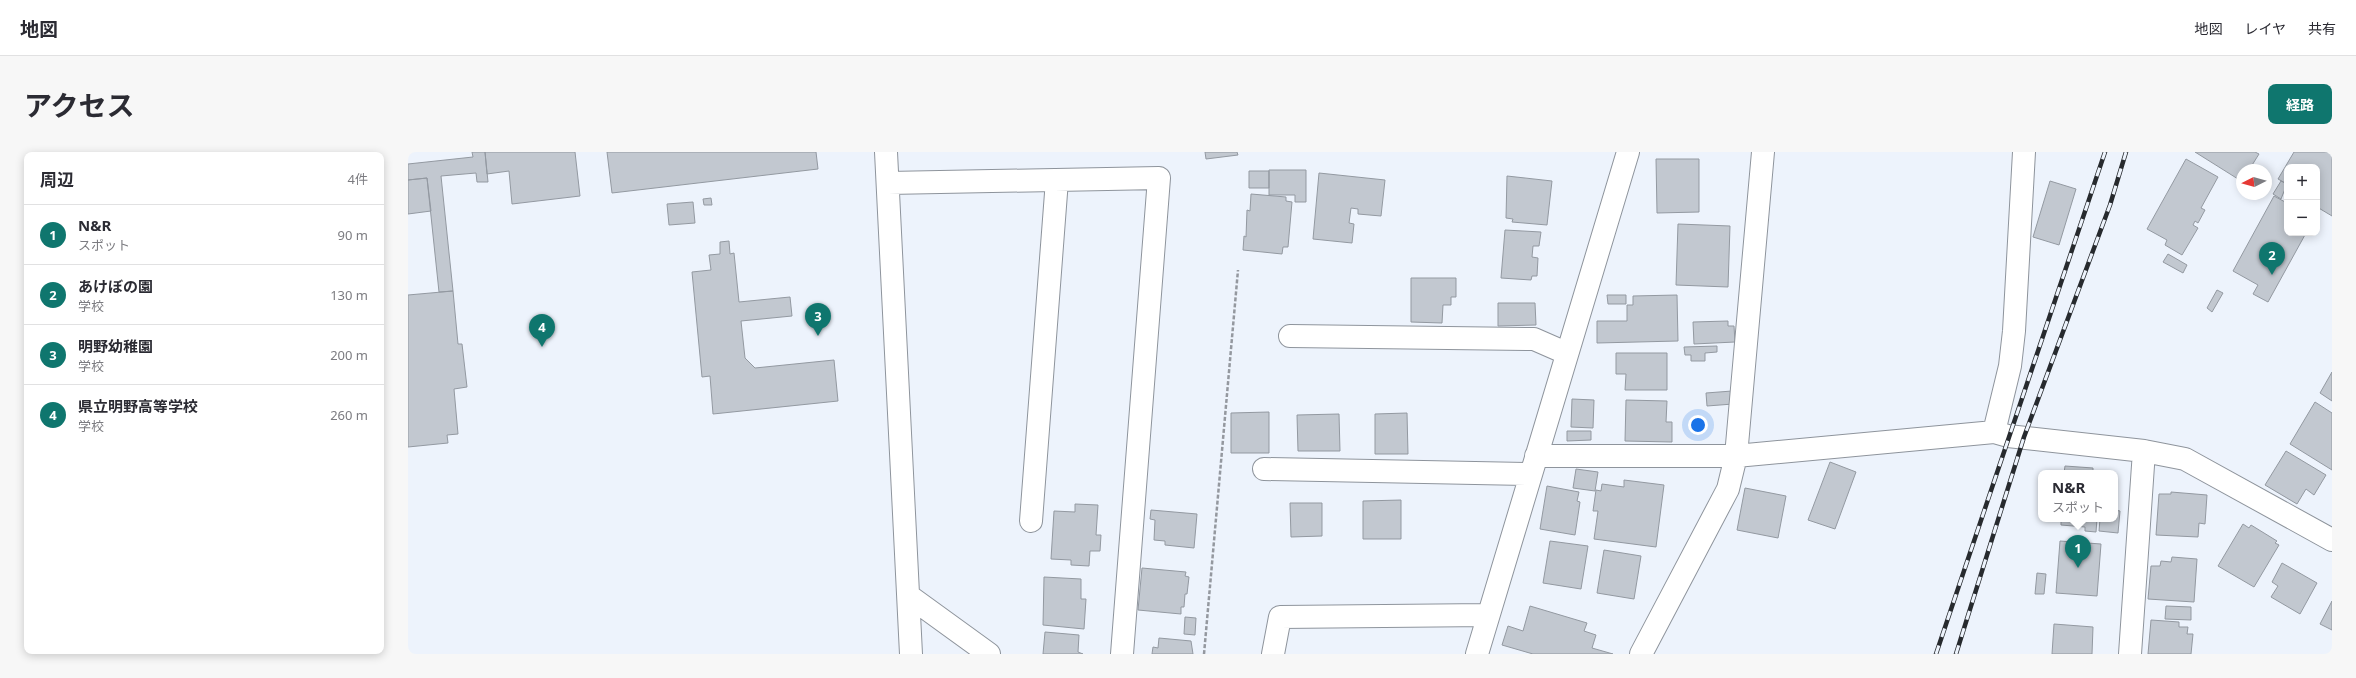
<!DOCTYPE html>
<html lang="ja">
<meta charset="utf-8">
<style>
:root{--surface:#fff;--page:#f7f7f7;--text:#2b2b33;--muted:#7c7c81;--line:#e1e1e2;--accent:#0f766e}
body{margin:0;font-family:"Noto Sans","Noto Sans JP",sans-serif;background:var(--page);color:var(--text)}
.controls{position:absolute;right:12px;top:12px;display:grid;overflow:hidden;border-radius:8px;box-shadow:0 2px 10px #0003}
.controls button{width:36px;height:36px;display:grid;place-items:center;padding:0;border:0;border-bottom:1px solid var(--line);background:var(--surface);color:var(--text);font:20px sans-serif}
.compass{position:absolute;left:1828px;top:12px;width:36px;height:36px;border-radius:50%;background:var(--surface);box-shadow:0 2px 10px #0003;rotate:264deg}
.you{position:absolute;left:1290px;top:273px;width:14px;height:14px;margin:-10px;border:3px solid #fff;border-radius:50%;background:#1a73e8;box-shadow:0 0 0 6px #1a73e833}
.badge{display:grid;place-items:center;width:26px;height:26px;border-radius:50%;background:var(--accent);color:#fff;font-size:13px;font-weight:700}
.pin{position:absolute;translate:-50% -33px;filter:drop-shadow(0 1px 2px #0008)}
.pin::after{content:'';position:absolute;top:21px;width:14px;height:12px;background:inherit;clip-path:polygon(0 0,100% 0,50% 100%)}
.popup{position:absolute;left:1630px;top:318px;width:80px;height:52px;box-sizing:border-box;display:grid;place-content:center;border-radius:8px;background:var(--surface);filter:drop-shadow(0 1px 3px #0005);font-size:13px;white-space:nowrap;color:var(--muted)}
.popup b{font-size:15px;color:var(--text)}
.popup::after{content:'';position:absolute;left:50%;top:100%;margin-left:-8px;border:8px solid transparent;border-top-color:var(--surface)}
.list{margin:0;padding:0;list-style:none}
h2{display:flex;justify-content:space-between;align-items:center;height:52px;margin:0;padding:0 16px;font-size:17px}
h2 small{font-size:13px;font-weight:400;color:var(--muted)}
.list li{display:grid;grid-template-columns:26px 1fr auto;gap:12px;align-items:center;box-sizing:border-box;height:60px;padding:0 16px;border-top:1px solid var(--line)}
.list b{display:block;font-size:15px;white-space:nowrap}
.list p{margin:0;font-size:13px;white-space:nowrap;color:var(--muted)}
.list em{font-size:13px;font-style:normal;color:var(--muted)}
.map{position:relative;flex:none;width:1924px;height:502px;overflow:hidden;border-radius:8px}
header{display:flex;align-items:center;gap:24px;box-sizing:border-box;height:56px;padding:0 20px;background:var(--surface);border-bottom:1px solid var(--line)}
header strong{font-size:19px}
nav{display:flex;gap:22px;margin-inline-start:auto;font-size:14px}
.intro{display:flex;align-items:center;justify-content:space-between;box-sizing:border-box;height:96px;padding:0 24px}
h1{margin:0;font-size:28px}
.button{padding:10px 18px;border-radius:8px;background:var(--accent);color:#fff;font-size:14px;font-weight:700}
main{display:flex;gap:24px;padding:0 24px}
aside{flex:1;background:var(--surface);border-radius:8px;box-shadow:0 2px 10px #0003}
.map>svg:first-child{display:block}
.building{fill:#c2c8d0;stroke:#9399a1}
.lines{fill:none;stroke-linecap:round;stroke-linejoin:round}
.minor-casing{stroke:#8e949c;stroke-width:24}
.path{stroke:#94989f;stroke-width:2.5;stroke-dasharray:4 2;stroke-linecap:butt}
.minor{stroke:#fff;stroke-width:22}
.rail-casing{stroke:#272a2e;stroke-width:4.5}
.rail{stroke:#edf3fc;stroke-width:3;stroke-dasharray:9;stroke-linecap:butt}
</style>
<header>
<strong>地図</strong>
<nav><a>地図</a><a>レイヤ</a><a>共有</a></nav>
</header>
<div class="intro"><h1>アクセス</h1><a class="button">経路</a></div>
<main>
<aside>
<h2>周辺<small>4件</small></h2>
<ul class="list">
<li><span class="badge">1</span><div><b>N&amp;R</b><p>スポット</p></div><em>90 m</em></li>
<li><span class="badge">2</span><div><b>あけぼの園</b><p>学校</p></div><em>130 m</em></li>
<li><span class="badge">3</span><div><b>明野幼稚園</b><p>学校</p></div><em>200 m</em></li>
<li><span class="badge">4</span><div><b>県立明野高等学校</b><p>学校</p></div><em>260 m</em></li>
</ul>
</aside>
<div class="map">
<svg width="1924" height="502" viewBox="0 0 1924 502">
<rect width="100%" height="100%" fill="#edf3fc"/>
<path class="building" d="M 64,0 L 77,0 L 80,30 L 69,30 L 68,21 L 33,24 L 45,139 L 31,140 L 19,26 L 0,28 L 0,12 L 65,5 Z
M 77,0 L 167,0 L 172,44 L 104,52 L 101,19 L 79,22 Z
M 199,0 L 408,0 L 410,17 L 204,41 Z
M 797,0 L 829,0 L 830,3 L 798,7 Z
M 1787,0 L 1847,0 L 1851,2 L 1841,18 L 1834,18 L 1834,23 L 1830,27 Z
M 1886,0 L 1924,0 L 1924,64 L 1909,55 L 1909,15 L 1879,15 L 1879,32 L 1870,27 Z
M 1248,7 L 1291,7 L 1291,60 L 1249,61 Z
M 1778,7 L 1810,25 L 1793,56 L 1797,58 L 1790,71 L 1787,69 L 1785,73 L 1790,76 L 1774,103 L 1757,93 L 1759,88 L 1739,77 Z
M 861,18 L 898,18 L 898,50 L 887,50 L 887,43 L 861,43 Z
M 841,19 L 861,19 L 861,36 L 841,36 Z
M 911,21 L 977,28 L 973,64 L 950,62 L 950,57 L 943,56 L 941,71 L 946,72 L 944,91 L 905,87 Z
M 1099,24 L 1144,29 L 1139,73 L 1104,70 L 1105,67 L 1098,66 Z
M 19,26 L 23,59 L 0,62 L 0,28 Z
M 1642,29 L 1668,37 L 1651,93 L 1625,85 Z
M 1873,29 L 1879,32 L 1873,47 L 1865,42 Z
M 843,42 L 878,45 L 878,49 L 884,50 L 880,95 L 875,95 L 874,102 L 835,98 L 836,84 L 838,85 L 839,58 L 842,59 Z
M 1866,44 L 1879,51 L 1879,81 L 1898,81 L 1860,150 L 1845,142 L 1850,133 L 1825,119 Z
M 303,46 L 304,53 L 296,53 L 295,47 Z
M 285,50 L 287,71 L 261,73 L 259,52 Z
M 1270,72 L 1322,74 L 1320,135 L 1268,133 Z
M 1097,78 L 1133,80 L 1131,94 L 1125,94 L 1124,105 L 1130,106 L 1129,124 L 1124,124 L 1123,128 L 1093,126 Z
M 321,89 L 322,102 L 326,101 L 331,150 L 382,145 L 384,164 L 333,169 L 337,206 L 347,216 L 426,208 L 430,249 L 305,262 L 302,224 L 294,225 L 284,120 L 303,118 L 301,103 L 312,102 L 312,90 Z
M 1760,102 L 1779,113 L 1775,121 L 1755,110 Z
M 1003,126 L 1048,126 L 1048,145 L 1043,145 L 1043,153 L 1035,153 L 1034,171 L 1003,170 Z
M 1809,138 L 1815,141 L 1804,160 L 1799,156 Z
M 45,139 L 50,192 L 54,192 L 59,235 L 46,237 L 50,282 L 39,283 L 40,291 L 0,295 L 0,143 Z
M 1199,143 L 1218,143 L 1218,152 L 1200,152 Z
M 1269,143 L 1270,189 L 1189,191 L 1189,169 L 1219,169 L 1219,153 L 1225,153 L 1225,144 Z
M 1090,151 L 1127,151 L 1128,173 L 1090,174 Z
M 1320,169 L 1320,174 L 1326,174 L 1327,190 L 1286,192 L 1285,170 Z
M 1309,194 L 1309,200 L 1297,201 L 1297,209 L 1283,209 L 1283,203 L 1277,203 L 1276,195 Z
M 1208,201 L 1259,201 L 1259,238 L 1217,238 L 1218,222 L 1208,222 Z
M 1924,220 L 1924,249 L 1912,241 Z
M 1324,239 L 1325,252 L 1299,254 L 1298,241 Z
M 1164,247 L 1186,248 L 1185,276 L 1163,275 Z
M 1218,248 L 1259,249 L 1258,270 L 1264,270 L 1264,290 L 1217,289 Z
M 1907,250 L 1924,261 L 1924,318 L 1882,292 Z
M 861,260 L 861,301 L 823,301 L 823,261 Z
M 999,261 L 1000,302 L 967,302 L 967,262 Z
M 931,262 L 932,299 L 890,299 L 889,263 Z
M 1159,279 L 1183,279 L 1183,288 L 1159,289 Z
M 1878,299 L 1918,323 L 1906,343 L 1898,337 L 1889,352 L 1857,333 Z
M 1422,310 L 1448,320 L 1427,377 L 1400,368 Z
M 1657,314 L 1685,316 L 1685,319 L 1689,321 L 1656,321 Z
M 1168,317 L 1190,320 L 1187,339 L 1165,336 Z
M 1216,328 L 1256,333 L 1248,395 L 1186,387 L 1190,359 L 1185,359 L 1188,338 L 1193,339 L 1194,332 L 1216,335 Z
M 1139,334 L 1171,340 L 1169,349 L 1172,350 L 1167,383 L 1132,377 Z
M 1337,336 L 1378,344 L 1370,386 L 1329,378 Z
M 1763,340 L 1799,343 L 1797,372 L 1791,371 L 1790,385 L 1748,383 L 1751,342 L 1763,342 Z
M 993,348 L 993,387 L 955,387 L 955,349 Z
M 882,351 L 914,351 L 914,384 L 883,385 Z
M 667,352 L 690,353 L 688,383 L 693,383 L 692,399 L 682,399 L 681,414 L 663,413 L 663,408 L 643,407 L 646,359 L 667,360 Z
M 743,358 L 789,362 L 786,396 L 757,393 L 757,389 L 746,388 L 747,368 L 742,367 Z
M 1707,358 L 1712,359 L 1710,381 L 1691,379 L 1692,367 L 1707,367 Z
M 1653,367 L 1689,367 L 1688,380 L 1677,379 L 1677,375 L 1653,373 Z
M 1835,372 L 1841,376 L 1843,373 L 1869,389 L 1867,391 L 1871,393 L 1846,435 L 1810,414 Z
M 1142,389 L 1180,394 L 1173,437 L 1135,431 Z
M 1652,389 L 1693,392 L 1689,444 L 1648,441 Z
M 1196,398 L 1233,404 L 1226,447 L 1189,441 Z
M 1764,405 L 1789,407 L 1786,450 L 1740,447 L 1743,414 L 1752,414 L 1753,409 L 1763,410 Z
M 1874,411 L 1909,431 L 1892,462 L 1863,445 L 1870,434 L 1864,430 Z
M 734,416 L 778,420 L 777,424 L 781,425 L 779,442 L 777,442 L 776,455 L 773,455 L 773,462 L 730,458 Z
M 1629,421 L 1638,422 L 1636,442 L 1627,442 Z
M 636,425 L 673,427 L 673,447 L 678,447 L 676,477 L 635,473 Z
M 1924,449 L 1924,478 L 1912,472 Z
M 1122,454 L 1179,471 L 1176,479 L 1188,483 L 1184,496 L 1205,502 L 1125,502 L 1094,493 L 1100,474 L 1115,479 Z
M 1758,454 L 1783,455 L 1783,468 L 1757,467 Z
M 777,465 L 788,466 L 787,483 L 776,482 Z
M 1743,468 L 1771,470 L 1771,475 L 1780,475 L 1779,482 L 1785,482 L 1783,502 L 1740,502 Z
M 1646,472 L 1685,475 L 1684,502 L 1644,502 Z
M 637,480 L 671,483 L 670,500 L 675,502 L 635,502 Z
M 751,486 L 783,489 L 785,502 L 744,502 L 745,495 L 750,496 Z"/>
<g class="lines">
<g class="minor-casing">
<path id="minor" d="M 478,0 L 503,502
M 480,31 L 751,26 L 714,502
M 882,184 L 1126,187 L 1158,201
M 1586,280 L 1602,214 L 1606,179 L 1616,0
M 1128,304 L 1328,304 L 1586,280 L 1600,284 L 1736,299 L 1777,307 L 1924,388
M 856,317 L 1122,322
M 623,369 L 649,28
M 501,444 L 581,502
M 865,502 L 872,465 L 1080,463
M 1069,502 L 1220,0
M 1233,502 L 1320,337 L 1328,304 L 1355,0
M 1722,502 L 1736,299"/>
</g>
<path class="path" d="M 796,502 L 830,118"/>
<use href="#minor" class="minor"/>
<g class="rail-casing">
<path id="rail" d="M 1528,502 L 1697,0
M 1548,502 L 1616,285 L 1702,53 L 1718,0"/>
</g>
<use href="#rail" class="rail"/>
</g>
</svg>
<div class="controls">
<button>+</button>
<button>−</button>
</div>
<svg class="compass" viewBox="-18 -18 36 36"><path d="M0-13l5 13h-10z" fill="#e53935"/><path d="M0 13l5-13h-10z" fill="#7c7c81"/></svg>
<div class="you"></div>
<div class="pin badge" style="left:1670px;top:416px">1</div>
<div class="popup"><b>N&amp;R</b>スポット</div>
<div class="pin badge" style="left:1864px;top:123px">2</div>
<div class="pin badge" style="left:410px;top:184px">3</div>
<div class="pin badge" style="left:134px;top:195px">4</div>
</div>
</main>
